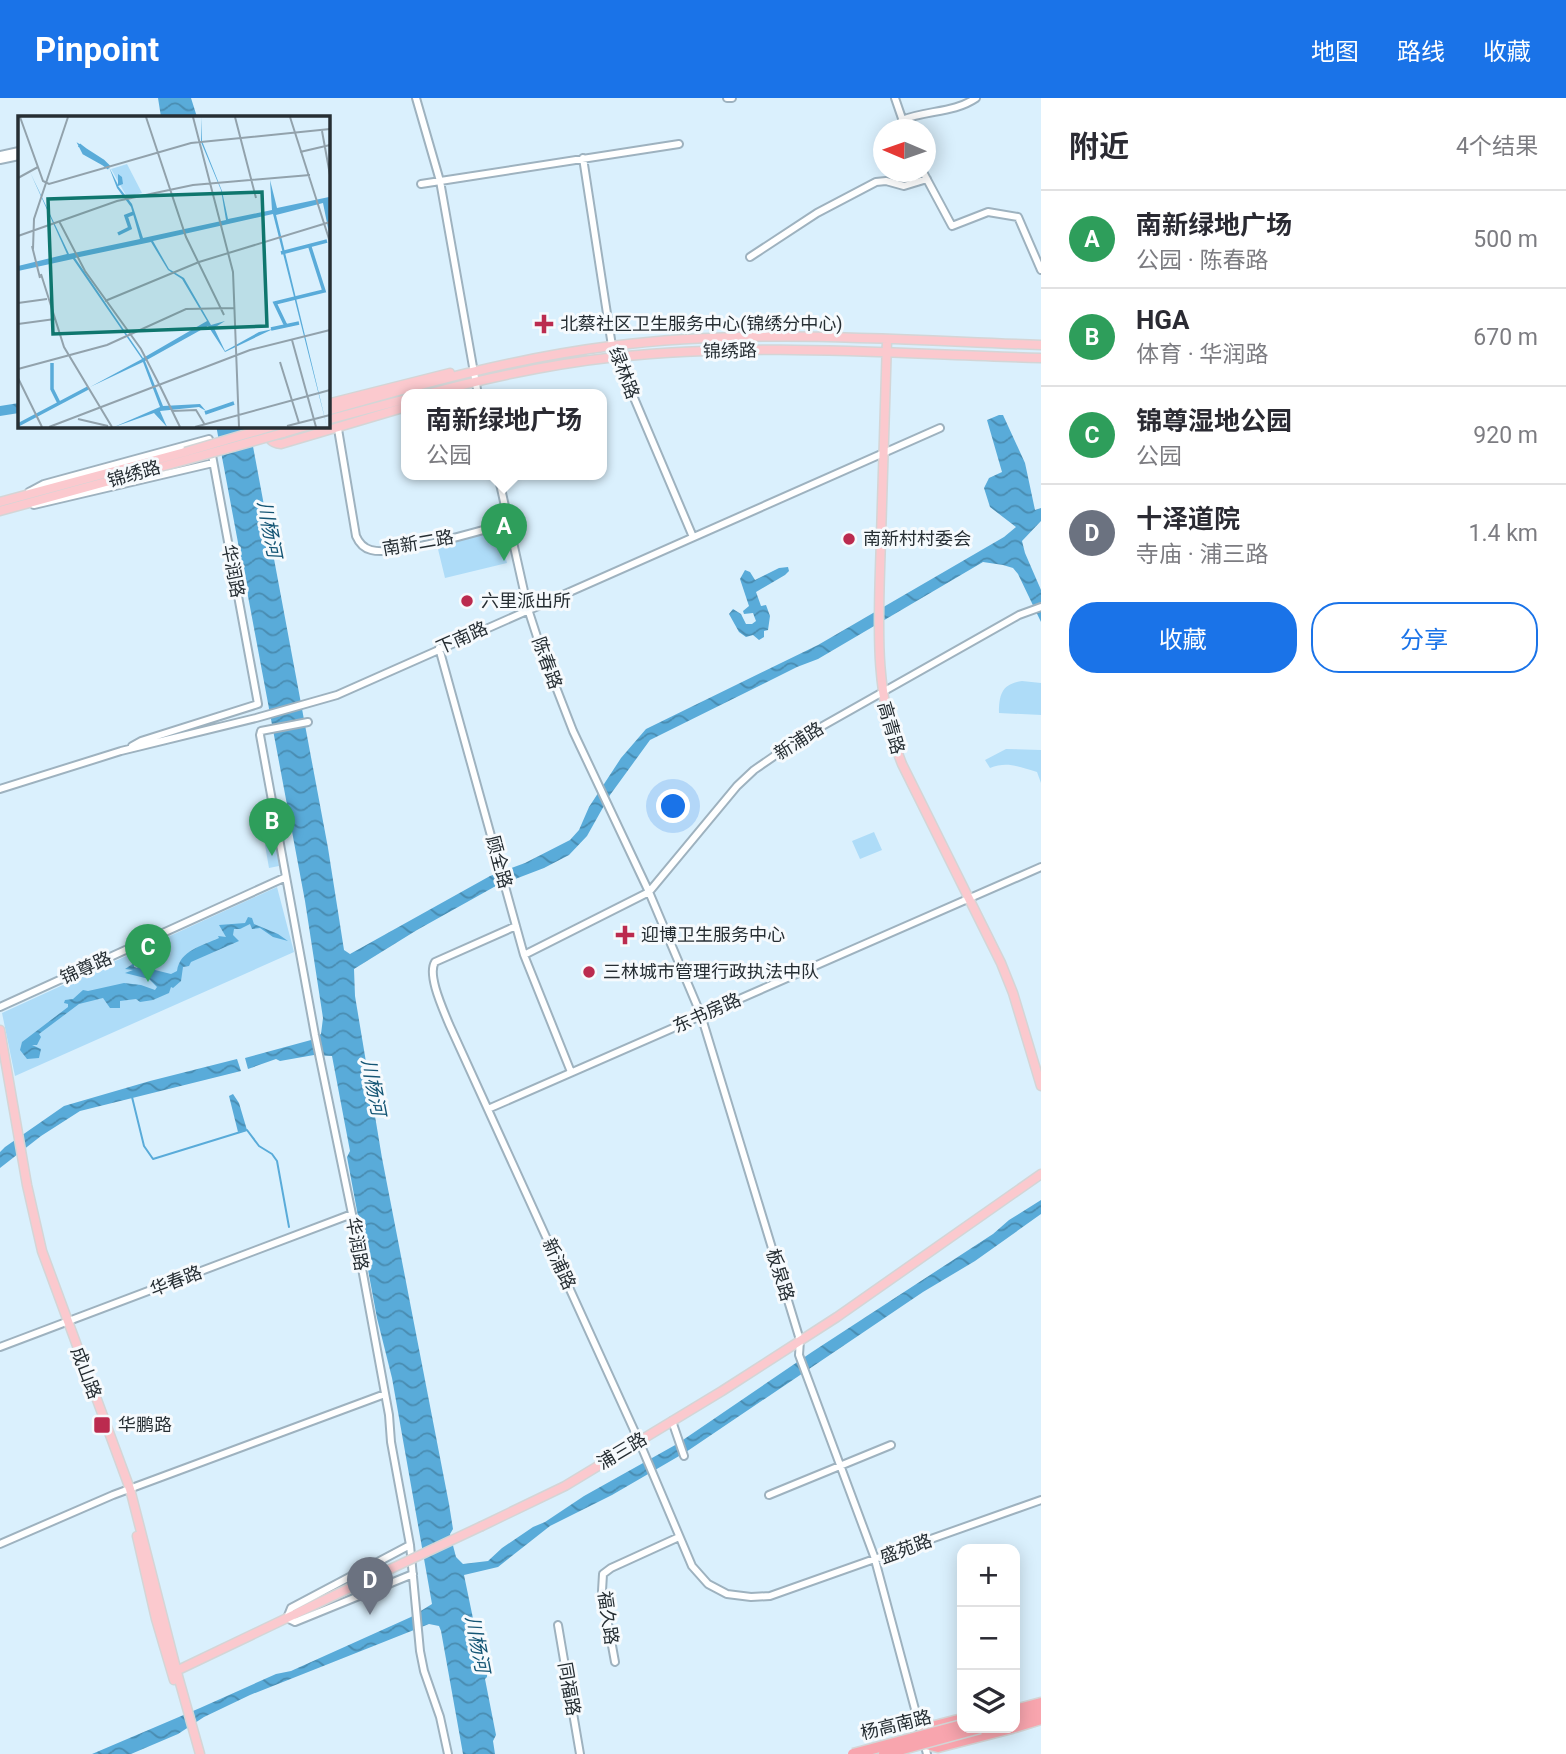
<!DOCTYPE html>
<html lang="zh">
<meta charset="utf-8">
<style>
:root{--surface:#fff;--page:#f2f2f3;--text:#2b2b33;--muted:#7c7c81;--line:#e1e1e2;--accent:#1a73e8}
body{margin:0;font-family:Roboto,"Noto Sans SC",sans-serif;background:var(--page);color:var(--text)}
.controls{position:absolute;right:21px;bottom:21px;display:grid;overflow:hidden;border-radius:14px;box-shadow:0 4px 18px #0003}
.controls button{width:63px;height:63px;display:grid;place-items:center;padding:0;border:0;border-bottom:2px solid var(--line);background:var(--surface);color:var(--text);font:35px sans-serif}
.compass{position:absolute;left:873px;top:21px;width:63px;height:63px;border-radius:50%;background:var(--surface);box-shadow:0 4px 18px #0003;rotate:272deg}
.you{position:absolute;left:674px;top:709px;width:24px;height:24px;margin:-18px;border:5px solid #fff;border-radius:50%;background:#1a73e8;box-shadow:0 0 0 10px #1a73e833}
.badge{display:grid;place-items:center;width:46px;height:46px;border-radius:50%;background:var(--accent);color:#fff;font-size:23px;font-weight:700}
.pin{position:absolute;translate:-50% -58px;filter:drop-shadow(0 2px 4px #0008)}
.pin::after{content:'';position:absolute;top:37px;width:24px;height:21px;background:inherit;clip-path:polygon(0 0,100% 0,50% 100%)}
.popup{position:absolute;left:401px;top:291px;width:206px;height:91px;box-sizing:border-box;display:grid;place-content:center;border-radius:14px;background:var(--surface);filter:drop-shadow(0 2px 5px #0005);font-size:23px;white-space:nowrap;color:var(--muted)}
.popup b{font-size:26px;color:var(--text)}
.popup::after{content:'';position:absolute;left:50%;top:100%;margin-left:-14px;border:14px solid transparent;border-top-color:var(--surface)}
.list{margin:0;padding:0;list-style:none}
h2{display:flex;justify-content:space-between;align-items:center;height:91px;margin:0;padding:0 28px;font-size:30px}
h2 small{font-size:23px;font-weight:400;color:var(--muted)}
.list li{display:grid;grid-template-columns:46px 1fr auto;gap:21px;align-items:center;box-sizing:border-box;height:98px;padding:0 28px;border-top:2px solid var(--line)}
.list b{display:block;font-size:26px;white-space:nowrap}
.list p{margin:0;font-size:23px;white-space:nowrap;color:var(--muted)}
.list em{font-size:23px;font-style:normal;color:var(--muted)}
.actions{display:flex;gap:14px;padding:21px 28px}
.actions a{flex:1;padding:16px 0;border:2px solid var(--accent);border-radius:28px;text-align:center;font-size:24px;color:var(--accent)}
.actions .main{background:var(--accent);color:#fff}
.icon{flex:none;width:38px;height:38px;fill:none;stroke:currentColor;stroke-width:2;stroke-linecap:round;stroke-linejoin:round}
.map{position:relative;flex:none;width:1041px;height:1656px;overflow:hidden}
header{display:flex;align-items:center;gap:42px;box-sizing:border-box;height:98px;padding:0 35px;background:var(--accent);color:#fff}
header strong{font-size:33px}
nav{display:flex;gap:38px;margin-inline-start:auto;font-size:24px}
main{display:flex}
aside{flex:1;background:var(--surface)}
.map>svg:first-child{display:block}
.green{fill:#aedcf8}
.water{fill:url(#water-waves)}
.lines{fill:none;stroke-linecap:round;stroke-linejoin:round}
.stream{stroke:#59abd9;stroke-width:2}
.minor-casing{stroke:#9eb2bf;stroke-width:10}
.major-casing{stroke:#d4d5d6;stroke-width:11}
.highway-casing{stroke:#d4d5d6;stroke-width:13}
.minor{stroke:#fff;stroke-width:6}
.major{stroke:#fbc9ce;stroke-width:8}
.highway{stroke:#f8a5ae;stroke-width:10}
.major-bridge-casing{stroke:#d4d5d6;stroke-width:11;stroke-linecap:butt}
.highway-bridge-casing{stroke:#d4d5d6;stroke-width:13;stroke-linecap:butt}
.major-bridge{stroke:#fbc9ce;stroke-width:8}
.highway-bridge{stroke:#f8a5ae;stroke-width:10}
.poi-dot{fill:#bb2b4f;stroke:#f6fafd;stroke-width:2.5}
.labels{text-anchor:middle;stroke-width:6;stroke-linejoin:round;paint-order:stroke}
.poi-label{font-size:18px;fill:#262e33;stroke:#f6fafd;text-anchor:start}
.street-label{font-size:18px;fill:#262e33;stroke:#f6fafd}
.water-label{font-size:19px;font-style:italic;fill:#145574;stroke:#f6fafd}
.inset-river{fill:none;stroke:#59abd9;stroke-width:3.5}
.inset-road{fill:none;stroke:#92a2ac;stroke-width:2}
.view{fill:#0f766e;fill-opacity:0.15;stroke:#0f766e;stroke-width:3.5}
.inset-edge{fill:none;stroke:#262e33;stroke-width:3.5}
</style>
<header>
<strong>Pinpoint</strong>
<nav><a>地图</a><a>路线</a><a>收藏</a></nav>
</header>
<main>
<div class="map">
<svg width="1041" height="1656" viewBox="0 0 1041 1656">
<defs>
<pattern id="water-waves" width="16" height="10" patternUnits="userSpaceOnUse" patternTransform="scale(1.75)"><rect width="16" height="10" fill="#59abd9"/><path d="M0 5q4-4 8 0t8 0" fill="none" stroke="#498cb1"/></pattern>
</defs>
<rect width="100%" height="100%" fill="#daf0fd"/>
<path class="green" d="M 499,432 L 507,465 L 445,480 L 437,447 Z
M 1022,583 L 1041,585 L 1041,617 L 999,615 C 999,596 1002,586 1022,583 Z
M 1006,651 L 1041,652 L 1041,685 L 1037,674 C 1020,669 1007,663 990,670 L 985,662 Z
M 874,734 L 882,752 L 860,761 L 852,743 Z
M 276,746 L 279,768 L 269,770 L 265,747 Z
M 277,789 L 294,854 L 15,978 L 2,915 Z"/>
<path class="water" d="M 158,0 L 191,0 L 197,19 L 161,19 Z
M 19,305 L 19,315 L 0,318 L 0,308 Z
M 999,317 L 1003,317 L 1025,365 L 1035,412 L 1041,410 L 1041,423 L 1022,443 L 1025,455 L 1041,492 L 1041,524 L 1018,476 L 1013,470 L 1003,467 L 983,464 L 818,561 L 797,569 L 650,642 L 610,697 L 587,738 L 569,757 L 544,770 L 494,789 L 417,832 L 354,871 L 355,898 L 382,1060 L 449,1406 L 453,1431 L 450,1436 L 456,1459 L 463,1466 L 488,1463 L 502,1450 L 533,1429 L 545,1424 L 584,1398 L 677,1346 L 812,1254 L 993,1136 L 1009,1122 L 1041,1102 L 1041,1116 L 975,1163 L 923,1194 L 686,1354 L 612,1397 L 550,1428 L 498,1469 L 464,1477 L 476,1535 C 490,1546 487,1563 487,1579 L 485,1581 L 496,1637 L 493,1643 L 495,1656 L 463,1656 L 441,1533 L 439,1528 L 429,1526 L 250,1597 L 204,1619 L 178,1636 L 131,1656 L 92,1656 L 200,1610 L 276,1576 L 291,1573 L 411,1519 L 432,1506 L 392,1280 L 377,1220 L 347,1059 L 350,1053 L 332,958 L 314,957 L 280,963 L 276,961 L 248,971 L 245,960 L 311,942 L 321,936 L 323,920 L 305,803 L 216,327 L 249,327 L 328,750 L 344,852 L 350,856 L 490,778 L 525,765 L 570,742 L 579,732 L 589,709 L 621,660 L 646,631 L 818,547 L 1004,439 L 1016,429 L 990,409 L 984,390 L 989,380 L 1002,374 L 987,322 Z
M 788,469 L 789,473 L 785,477 L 756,494 L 761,508 L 766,507 L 770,518 L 768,532 L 764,533 L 764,539 L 759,542 L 753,537 L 746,539 L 739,534 L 729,516 L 733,511 L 741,516 L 746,526 L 752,526 L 756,523 L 753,515 L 744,516 L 743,513 L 749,508 L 740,481 L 745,472 L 750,474 L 755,482 L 779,470 Z
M 248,819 L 252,820 L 254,826 L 278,836 L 288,843 L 273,839 L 260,830 L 252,831 L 250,826 L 240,831 L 234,831 L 233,837 L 239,843 L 191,864 L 189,868 L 183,869 L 181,883 L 173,890 L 171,889 L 169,895 L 153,902 L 140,904 L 136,901 L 120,903 L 120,910 L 110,910 L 103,900 L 79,906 L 39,936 L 41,939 L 37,947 L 32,947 L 41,951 L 39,960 L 27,961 L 20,952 L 22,944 L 68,909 L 68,906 L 64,905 L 65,902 L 73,901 L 83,892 L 88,893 L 124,885 L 141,887 L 155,892 L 157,889 L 149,881 L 125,875 L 133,872 L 125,871 L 134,865 L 134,869 L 137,870 L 139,868 L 171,876 L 177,873 C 180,852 202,848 219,840 L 218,838 L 226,839 L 219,827 L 245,825 Z
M 237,961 L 241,973 L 80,1013 L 41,1038 L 0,1070 L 0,1054 L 5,1049 L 64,1008 L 150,983 Z
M 233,996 L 239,1005 L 247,1032 L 238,1034 L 229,998 Z"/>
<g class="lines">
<path class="stream" d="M 132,999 L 144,1048 L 153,1061 L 247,1032 L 259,1048 L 272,1056 L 277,1063 L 289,1129"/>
<g class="minor-casing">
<path id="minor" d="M 416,0 L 440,83 L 478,297
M 727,0 L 732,0
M 895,0 L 906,32
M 902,22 C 927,12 954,15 976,0
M 0,57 L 19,53
M 583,60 L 612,248 L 693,439
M 0,62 L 19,58
M 923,74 L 952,128 L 988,114 L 1018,119 L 1041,172
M 421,86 L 679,46
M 750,159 L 817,115 L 876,84 L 886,83 L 904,88 L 927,81
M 338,331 L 356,438 C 359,445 363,450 371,452 C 396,459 481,432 509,425
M 498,377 L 528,511 L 540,548 L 573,633 L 649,794 L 701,917 L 800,1242 L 799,1257 L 874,1458 L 927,1656
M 29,394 L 44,386 L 209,341 L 258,606 L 141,643 L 132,648
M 34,407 L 213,365
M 439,550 L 524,857 L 571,974
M 308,624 L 261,633 L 260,637 L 315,937 L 352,1116 L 389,1317 L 391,1344 L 410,1447 L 420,1553 L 424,1573 L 440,1619 L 448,1656
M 0,691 L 121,653 L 256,620 L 337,597 L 940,330
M 516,828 L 435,864 C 427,877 443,911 449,926 L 639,1343 L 692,1468 L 708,1486 L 727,1496 L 751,1499 L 770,1498 L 1041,1402
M 524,857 L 649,794 L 737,688 L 754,672 L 796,643 L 1019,517 L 1041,509
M 0,909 L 286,779
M 488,1011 L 1041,769
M 0,1249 L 352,1116
M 672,1323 L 684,1358
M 769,1397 L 891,1347
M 0,1446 L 113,1397 L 385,1296
M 410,1447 L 291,1510 L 287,1520 L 295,1524 L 413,1476
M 558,1527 L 580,1656
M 615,1564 L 602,1493 L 603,1476 L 611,1470 L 679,1439"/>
</g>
<g class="major-casing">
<path id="major" d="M 887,242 C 885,308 883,373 881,439 C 879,519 872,591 902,666 L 1001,865 L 1013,895 L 1041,988
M 423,297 C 486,280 550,266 616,259 C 757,244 900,256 1041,260
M 327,306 L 450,275
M 327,313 C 421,286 515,260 611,248 C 753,230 899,242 1041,247
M 327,322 L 406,301
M 266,327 C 266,338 270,345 281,346 L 406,309
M 283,335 L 310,327
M 0,404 L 185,354
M 0,413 L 186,362
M 0,932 L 27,1087 L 42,1153 L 130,1391 L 178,1578 L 200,1656
M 482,1428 L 565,1388 L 722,1293 L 837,1219 L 1041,1076
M 137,1438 L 156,1521 L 174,1582
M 174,1574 L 335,1497"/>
</g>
<g class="highway-casing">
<path id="highway" d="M 1015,1612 L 1041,1605
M 1015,1620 L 1041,1612
M 1015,1629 L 1041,1621
M 923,1636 L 931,1629 L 962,1621
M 926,1646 L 938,1649 L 1012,1630"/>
</g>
<use href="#minor" class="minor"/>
<use href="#major" class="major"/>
<use href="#highway" class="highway"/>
<g class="major-bridge-casing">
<path id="major-bridge" d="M 185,354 L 277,327
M 186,362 L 283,335
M 335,1497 L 482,1428"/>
</g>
<g class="highway-bridge-casing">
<path id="highway-bridge" d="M 853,1656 L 962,1627
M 884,1656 L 980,1630"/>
</g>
<use href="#major-bridge" class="major-bridge"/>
<use href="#highway-bridge" class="highway-bridge"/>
</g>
<g class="poi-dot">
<path d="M540.5 215.5h7v7h7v7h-7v7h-7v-7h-7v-7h7z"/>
<circle cx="849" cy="441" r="7"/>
<circle cx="467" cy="503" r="7"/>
<path d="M621.5 826.5h7v7h7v7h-7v7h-7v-7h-7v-7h7z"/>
<circle cx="589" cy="874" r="7"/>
<rect x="93" y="1318" width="18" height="18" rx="3.5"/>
</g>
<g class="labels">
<g class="poi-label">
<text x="560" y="232">北蔡社区卫生服务中心(锦绣分中心)</text>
<text x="863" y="447">南新村村委会</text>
<text x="481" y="509">六里派出所</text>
<text x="641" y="843">迎博卫生服务中心</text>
<text x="603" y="880">三林城市管理行政执法中队</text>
<text x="118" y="1333">华鹏路</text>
</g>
<g class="street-label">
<text transform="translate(730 253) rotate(-1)" y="6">锦绣路</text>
<text transform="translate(624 275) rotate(69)" y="6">绿林路</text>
<text transform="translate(134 376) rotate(-16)" y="6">锦绣路</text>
<text transform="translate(418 445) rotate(-10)" y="6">南新二路</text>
<text transform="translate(233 473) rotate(79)" y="6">华润路</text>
<text transform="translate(462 540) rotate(-24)" y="6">下南路</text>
<text transform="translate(547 565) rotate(70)" y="6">陈春路</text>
<text transform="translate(891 630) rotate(74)" y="6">高青路</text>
<text transform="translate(799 643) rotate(-32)" y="6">新浦路</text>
<text transform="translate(499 764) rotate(75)" y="6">顾全路</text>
<text transform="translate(86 870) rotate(-24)" y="6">锦尊路</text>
<text transform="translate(707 915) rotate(-24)" y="6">东书房路</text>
<text transform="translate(357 1146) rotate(80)" y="6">华润路</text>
<text transform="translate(559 1166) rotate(65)" y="6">新浦路</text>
<text transform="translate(780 1177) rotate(73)" y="6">板泉路</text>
<text transform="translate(176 1183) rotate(-21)" y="6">华春路</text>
<text transform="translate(86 1275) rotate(69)" y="6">成山路</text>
<text transform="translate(622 1353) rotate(-31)" y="6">浦三路</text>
<text transform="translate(906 1451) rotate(-20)" y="6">盛苑路</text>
<text transform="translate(608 1520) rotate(82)" y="6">福久路</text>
<text transform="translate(569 1591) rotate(80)" y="6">同福路</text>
<text transform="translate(896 1627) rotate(-14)" y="6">杨高南路</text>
</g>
<g class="water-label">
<text transform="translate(270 431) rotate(79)" y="7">川杨河</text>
<text transform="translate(374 989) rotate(79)" y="7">川杨河</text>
<text transform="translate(478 1546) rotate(79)" y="7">川杨河</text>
</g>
</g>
<g transform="translate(18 18)">
<rect width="312" height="312" fill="#daf0fd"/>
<path d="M 109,48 L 124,77 L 109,81 L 93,53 Z" fill="#aedcf8"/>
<path d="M 184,1 L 184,25 L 204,75 L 210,103 L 254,94 L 252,64 L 259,92 L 311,81 L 311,117 L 305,87 L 258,99 L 309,311 L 255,98 L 135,125 L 151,153 L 166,162 L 193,209 L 207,205 L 196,212 L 207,235 L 241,216 L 255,213 L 207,236 L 190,210 L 127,245 L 145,290 L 182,288 L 188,295 L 181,291 L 142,295 L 149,311 L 136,297 L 96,311 L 142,291 L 125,246 L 72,271 L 124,243 L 55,143 L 0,155 L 0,150 L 49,138 L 12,56 L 51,138 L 122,123 L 113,91 L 99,72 L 91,51 L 100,69 L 100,58 L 104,61 L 105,68 L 100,70 L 114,88 L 125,122 L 208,104 L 203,74 L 183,26 ZM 133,126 L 150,154 L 164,163 L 189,205 L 125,242 L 57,142 Z" fill="#59abd9" fill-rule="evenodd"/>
<path class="inset-river" d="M 61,29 L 91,52M 63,31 L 85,45 L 91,51 L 66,37 ZM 100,118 L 112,112 L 108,100 L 116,97M 263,137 L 309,125M 268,210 L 257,187 L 306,175 L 291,128M 253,213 L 281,207M 34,247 L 34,273 L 41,287M 187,297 L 216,287M 0,309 L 70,272"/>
<path class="inset-road" d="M 2,1 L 25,65 L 31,68 L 173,27 L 312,13M 128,1 L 168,121 L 206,199M 175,1 L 215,156 L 221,311M 217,1 L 238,82M 272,1 L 312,126M 304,15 L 312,59M 282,36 L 312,29M 0,62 L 20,51M 41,105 L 67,155 L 123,233 L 142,270M 0,120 L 99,85 L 175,69 L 292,59M 14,130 L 22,162M 15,133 L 16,103 L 50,1M 23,158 L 46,231 L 94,311M 87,185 L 181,146 L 312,106M 0,187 L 29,183M 0,208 L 37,203M 274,224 L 298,311M 262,246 L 281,307M 0,253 L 89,229 L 168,193 L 217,192M 0,262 L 24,311M 142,270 L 162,311M 154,295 L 178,294 L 187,309M 60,303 L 90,310M 269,310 L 312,299M 31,311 L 232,234 L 312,214M 177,311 L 312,274"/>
<path class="view" d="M 244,76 L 249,210 L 35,218 L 30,83 Z"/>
<rect width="312" height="312" class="inset-edge"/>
</g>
</svg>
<div class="controls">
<button>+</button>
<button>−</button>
<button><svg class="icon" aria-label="layers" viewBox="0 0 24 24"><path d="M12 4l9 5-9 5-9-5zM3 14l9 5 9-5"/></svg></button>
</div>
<svg class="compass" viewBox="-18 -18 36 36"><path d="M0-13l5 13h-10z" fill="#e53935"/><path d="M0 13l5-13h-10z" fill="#7c7c81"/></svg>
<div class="you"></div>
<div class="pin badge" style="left:504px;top:463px;background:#2e9e5b">A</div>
<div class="popup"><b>南新绿地广场</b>公园</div>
<div class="pin badge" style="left:272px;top:758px;background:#2e9e5b">B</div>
<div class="pin badge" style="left:148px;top:884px;background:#2e9e5b">C</div>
<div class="pin badge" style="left:370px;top:1517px;background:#6b7280">D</div>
</div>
<aside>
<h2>附近<small>4个结果</small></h2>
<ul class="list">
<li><span class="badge" style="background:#2e9e5b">A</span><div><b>南新绿地广场</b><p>公园 · 陈春路</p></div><em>500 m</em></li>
<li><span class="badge" style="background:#2e9e5b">B</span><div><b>HGA</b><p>体育 · 华润路</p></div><em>670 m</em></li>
<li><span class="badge" style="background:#2e9e5b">C</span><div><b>锦尊湿地公园</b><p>公园</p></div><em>920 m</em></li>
<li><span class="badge" style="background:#6b7280">D</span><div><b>十泽道院</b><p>寺庙 · 浦三路</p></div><em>1.4 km</em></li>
</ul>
<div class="actions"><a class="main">收藏</a><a>分享</a></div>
</aside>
</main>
